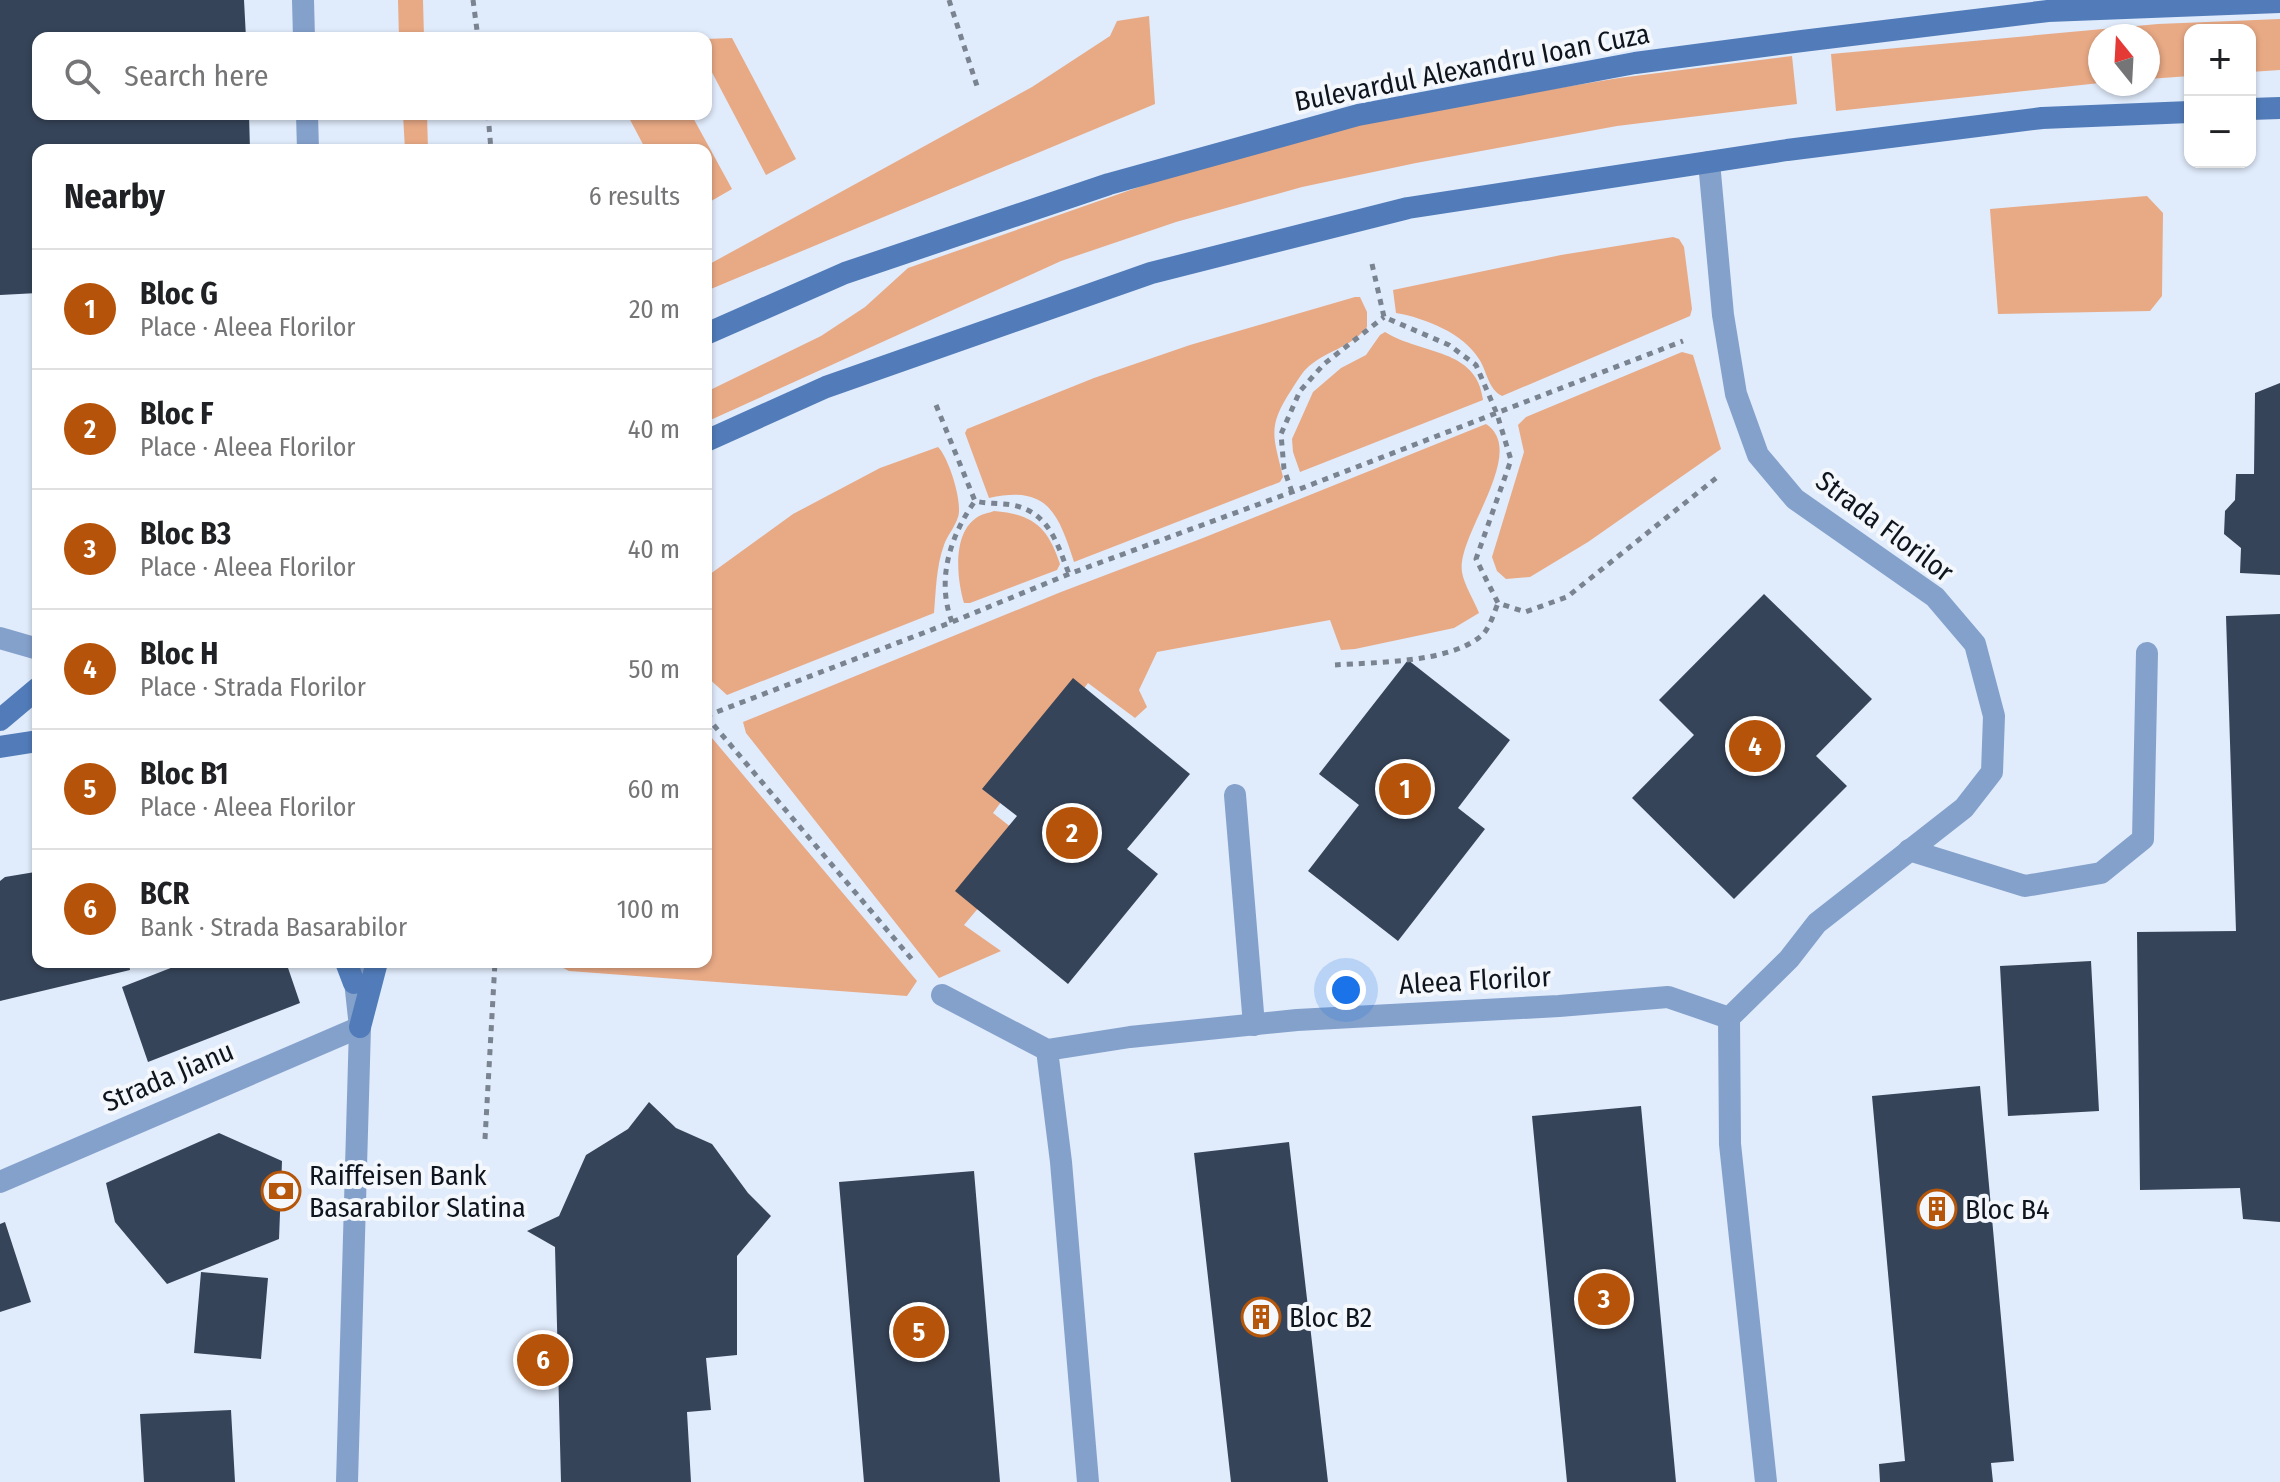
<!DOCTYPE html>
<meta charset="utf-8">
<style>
:root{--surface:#fff;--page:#f6f6f6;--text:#202124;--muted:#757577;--line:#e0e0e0;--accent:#b45309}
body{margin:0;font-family:"Fira Sans Condensed",sans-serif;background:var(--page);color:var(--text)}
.controls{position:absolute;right:24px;top:24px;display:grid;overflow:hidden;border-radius:16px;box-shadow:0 2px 6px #0004}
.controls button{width:72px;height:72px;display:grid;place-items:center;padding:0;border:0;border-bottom:2px solid var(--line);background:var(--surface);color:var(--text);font:40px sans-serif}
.compass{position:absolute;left:2088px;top:24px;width:72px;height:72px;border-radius:50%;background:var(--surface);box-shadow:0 2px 6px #0004;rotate:342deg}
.you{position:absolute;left:1346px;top:990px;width:28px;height:28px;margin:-20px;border:6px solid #fff;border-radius:50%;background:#1a73e8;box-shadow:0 0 0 12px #1a73e833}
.badge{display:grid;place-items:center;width:52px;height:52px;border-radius:50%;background:var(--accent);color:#fff;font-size:26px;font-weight:700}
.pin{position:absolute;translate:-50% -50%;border:4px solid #fff;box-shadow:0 2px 8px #0006}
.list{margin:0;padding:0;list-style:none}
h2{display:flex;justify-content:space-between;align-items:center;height:104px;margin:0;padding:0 32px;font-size:34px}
h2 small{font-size:26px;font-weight:400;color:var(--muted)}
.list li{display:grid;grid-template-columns:52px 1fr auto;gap:24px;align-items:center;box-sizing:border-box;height:120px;padding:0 32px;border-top:2px solid var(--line)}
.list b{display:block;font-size:30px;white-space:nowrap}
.list p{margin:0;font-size:26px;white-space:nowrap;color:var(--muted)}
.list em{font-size:26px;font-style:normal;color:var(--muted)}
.icon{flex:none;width:44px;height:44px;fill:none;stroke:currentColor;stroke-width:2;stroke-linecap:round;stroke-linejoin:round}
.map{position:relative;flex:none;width:2280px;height:1482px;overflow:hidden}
.search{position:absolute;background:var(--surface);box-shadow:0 2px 6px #0004;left:32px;top:32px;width:680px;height:88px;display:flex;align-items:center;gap:20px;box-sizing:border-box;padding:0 28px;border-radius:16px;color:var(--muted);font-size:30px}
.panel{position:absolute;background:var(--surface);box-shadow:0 2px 6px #0004;left:32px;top:144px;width:680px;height:824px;border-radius:16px}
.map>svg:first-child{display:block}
.green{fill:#e8a985}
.building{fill:#364459}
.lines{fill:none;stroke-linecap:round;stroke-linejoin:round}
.path{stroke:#7a8390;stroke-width:5;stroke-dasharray:6 6;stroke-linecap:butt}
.service{stroke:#84a1cb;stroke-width:22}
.minor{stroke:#84a1cb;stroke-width:22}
.tertiary{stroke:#84a1cb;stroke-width:22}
.secondary{stroke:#517cb9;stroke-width:22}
.labels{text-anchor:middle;stroke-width:8;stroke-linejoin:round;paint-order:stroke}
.street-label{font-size:28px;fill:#0f151e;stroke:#f4f8fd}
.poi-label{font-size:28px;fill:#0f151e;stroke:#f4f8fd;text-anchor:start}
</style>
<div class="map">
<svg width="2280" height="1482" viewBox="0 0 2280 1482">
<rect width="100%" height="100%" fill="#e0ebfb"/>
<path class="green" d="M 398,0 L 423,0 L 424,38 L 399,38 Z
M 1149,16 L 1155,104 L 706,291 L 706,266 L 1032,87 L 1110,36 L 1117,21 Z
M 2280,19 L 2280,70 L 2250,72 L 2250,30 L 2190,30 L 2190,76 L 2148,79 L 2148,36 L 2100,36 L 2100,83 L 1836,111 L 1831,54 L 2158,24 Z
M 732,38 L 796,159 L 766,175 L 706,61 L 706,39 Z
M 1792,56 L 1797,104 L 1617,126 L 1416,163 L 1302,187 L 1176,222 L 1061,261 L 706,422 L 706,392 L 821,336 L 865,307 L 908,268 L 1156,181 L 1313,136 L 1425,110 L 1619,78 Z
M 403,114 L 427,114 L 428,150 L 405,150 Z
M 627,114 L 691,114 L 732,189 L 706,204 L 706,150 L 646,150 Z
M 2147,196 L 2163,213 L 2162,296 L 2150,311 L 1998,314 L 1990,209 Z
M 1673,237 L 1679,239 L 1684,247 L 1692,309 L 1690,316 L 1502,396 C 1488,389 1487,371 1479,359 C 1463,333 1425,318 1396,313 L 1393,290 L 1561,255 Z
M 1355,297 L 1360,297 L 1367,312 L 1367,327 C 1351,348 1324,351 1306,369 C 1301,374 1296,383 1292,389 C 1267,427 1273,435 1283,477 L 1280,482 L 1074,562 C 1058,512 1047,485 989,498 L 965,433 L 967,429 L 1094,378 L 1190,345 Z
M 1385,332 C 1422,355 1477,348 1483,400 L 1300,472 L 1293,452 L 1292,439 L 1313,392 L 1341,368 L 1366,355 L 1380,335 Z
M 1682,352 L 1693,355 L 1721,449 L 1588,542 L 1530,577 L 1506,579 L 1497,571 L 1492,557 L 1524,452 L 1518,425 L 1526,417 Z
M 1486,424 C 1529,452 1456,535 1462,572 C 1464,585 1474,600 1479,613 L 1454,628 L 1355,649 L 1341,650 L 1330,620 L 1157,652 L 1139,690 L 1147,707 L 1135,718 L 1088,683 L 993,813 L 1032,844 L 964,925 L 1001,951 L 939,978 L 746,733 L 743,722 L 1061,592 L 1203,538 Z
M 938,447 C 949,458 963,503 958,517 C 955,527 947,536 944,545 C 936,567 936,591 934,613 L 727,695 L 706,676 L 706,577 L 793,514 L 880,468 Z
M 994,511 C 1033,514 1048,527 1060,564 L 1057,570 L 970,603 L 964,603 C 957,579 952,535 976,518 C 981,514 989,513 994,511 Z
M 706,736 L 712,738 L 917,981 L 907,996 L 569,971 L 552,962 L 706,962 Z"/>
<path class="building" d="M 0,0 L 244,0 L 246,38 L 38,38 L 38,114 L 249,114 L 250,150 L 38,150 L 38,293 L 0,295 Z
M 2280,383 L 2280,575 L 2240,573 L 2241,548 L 2224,534 L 2225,511 L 2235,500 L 2236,474 L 2254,474 L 2255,393 Z
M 1764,594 L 1872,699 L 1816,756 L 1847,786 L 1734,899 L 1632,798 L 1694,735 L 1659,700 Z
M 2280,614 L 2280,1222 L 2243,1219 L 2240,1188 L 2140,1190 L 2137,932 L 2236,931 L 2226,616 Z
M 1408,660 L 1510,740 L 1458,808 L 1485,829 L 1398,941 L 1308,871 L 1359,805 L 1319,774 Z
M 1073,678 L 1190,774 L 1127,849 L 1158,874 L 1068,984 L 955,891 L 1017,816 L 982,789 Z
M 35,872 L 38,872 L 38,962 L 129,962 L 130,970 L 0,1001 L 0,881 L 5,877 Z
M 2091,961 L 2099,1111 L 2008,1116 L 2000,966 Z
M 186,962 L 286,962 L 300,1003 L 148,1062 L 122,987 Z
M 1980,1086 L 2014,1461 L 1991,1463 L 1993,1482 L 1880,1482 L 1879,1464 L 1905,1461 L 1872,1096 Z
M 649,1102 L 676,1128 L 712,1144 L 748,1193 L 771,1216 L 737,1256 L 737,1355 L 706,1358 L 711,1410 L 687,1412 L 691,1482 L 561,1482 L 555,1247 L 527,1231 L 559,1216 L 586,1155 L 628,1129 Z
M 1641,1106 L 1676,1482 L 1567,1482 L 1532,1116 Z
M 219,1133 L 282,1161 L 279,1239 L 167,1284 L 115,1222 L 106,1183 Z
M 1289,1142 L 1328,1482 L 1231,1482 L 1194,1153 Z
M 974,1171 L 1000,1482 L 864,1482 L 839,1182 Z
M 5,1222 L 31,1302 L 0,1312 L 0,1224 Z
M 201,1272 L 268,1278 L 261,1359 L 194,1353 Z
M 231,1410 L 235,1482 L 144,1482 L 140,1414 Z"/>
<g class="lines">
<path class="path" d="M 473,0 L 478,38
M 949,0 L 977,86
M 488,114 L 491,150
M 1372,264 L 1384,317 L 1449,345 L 1476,365 L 1497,414 L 1511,460 L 1476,559 L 1498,603 L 1525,612 L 1567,597 L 1720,475
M 936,405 L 975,501 C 987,504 1000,503 1012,505 C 1049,512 1057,543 1069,574
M 1292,492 L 1284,469 L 1281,434 L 1300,391 L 1324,364 L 1384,317
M 952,622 C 936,580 950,536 975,501
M 1335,665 C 1376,662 1449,663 1481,636 C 1489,630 1494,613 1498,603
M 706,716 L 952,622 L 1069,574 L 1292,492 L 1683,341
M 706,716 L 915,963
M 485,1139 L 495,962"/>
<path class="service" d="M 303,0 L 304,38
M 307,114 L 308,150
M 1235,795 L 1254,1025
M 1909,850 L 2025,886 L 2101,873 L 2143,839 L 2147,653"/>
<path class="minor" d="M 1709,162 L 1723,315 L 1736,394 L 1758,455 L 1795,499 L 1935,597 L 1975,644 L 1994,716 L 1992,772 L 1964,808 L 1817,923 L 1789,959 L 1729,1018
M 0,638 L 38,649
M 942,995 L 1047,1050
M 1729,1018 L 1730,1144 L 1766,1482
M 1047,1050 L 1130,1037 L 1297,1020 L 1559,1006 L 1668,997 L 1729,1018
M 1047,1050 L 1061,1162 L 1088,1482
M 0,1182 L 360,1027"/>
<path class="tertiary" d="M 347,1482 L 360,1027 L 353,963"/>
<path class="secondary" d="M 2250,109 L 2280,108
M 706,334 L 845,273 L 1109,184 L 1358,115 L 1635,63 L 1802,41 L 2048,11 L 2280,2
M 706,441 L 826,387 L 1151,273 L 1408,208 L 1787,150 L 2042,118 L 2190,112
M 0,720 L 38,688
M 0,747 L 38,741
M 346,962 L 354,983
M 360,1027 L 377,962"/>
</g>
<defs>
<g id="bank-ring" transform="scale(2)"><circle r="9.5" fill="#f4f8fd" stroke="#b5560a" stroke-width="1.5"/><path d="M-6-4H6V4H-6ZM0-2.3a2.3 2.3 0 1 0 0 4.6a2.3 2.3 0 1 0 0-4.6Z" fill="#b5560a"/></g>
<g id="building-ring" transform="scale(2)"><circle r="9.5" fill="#f4f8fd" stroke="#b5560a" stroke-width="1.5"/><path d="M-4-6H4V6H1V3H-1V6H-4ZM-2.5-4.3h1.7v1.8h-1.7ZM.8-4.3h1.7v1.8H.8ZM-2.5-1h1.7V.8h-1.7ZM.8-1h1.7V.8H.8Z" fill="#b5560a"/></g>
</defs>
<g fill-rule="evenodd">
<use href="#bank-ring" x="281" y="1191"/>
<use href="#building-ring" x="1937" y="1209"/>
<use href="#building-ring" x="1261" y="1317"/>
</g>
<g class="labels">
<g class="street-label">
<text transform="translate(1472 67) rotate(-11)" y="10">Bulevardul Alexandru Ioan Cuza</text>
<text transform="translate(1885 526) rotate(37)" y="10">Strada Florilor</text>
<text transform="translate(1475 980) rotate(-3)" y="10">Aleea Florilor</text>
<text transform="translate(168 1076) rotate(-23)" y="10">Strada Jianu</text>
</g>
<g class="poi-label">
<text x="309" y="1185">Raiffeisen Bank<tspan x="309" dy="32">Basarabilor Slatina</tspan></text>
<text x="1965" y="1219">Bloc B4</text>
<text x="1289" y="1327">Bloc B2</text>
</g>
</g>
</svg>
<div class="controls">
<button>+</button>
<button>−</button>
</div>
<svg class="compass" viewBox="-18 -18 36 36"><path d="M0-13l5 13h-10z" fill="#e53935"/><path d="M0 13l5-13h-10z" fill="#757577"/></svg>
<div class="you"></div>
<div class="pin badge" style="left:1405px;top:789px">1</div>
<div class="pin badge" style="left:1072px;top:833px">2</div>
<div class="pin badge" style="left:1604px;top:1299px">3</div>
<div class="pin badge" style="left:1755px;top:746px">4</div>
<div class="pin badge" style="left:919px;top:1332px">5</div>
<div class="pin badge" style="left:543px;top:1360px">6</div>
<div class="search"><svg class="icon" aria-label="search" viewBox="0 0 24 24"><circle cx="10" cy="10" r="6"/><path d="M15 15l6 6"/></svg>Search here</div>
<section class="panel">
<h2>Nearby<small>6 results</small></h2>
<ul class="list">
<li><span class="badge">1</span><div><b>Bloc G</b><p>Place · Aleea Florilor</p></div><em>20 m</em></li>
<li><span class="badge">2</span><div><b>Bloc F</b><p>Place · Aleea Florilor</p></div><em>40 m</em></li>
<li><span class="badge">3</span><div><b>Bloc B3</b><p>Place · Aleea Florilor</p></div><em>40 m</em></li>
<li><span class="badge">4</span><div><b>Bloc H</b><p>Place · Strada Florilor</p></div><em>50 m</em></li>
<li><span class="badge">5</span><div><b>Bloc B1</b><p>Place · Aleea Florilor</p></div><em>60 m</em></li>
<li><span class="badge">6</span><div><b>BCR</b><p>Bank · Strada Basarabilor</p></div><em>100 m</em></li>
</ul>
</section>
</div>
